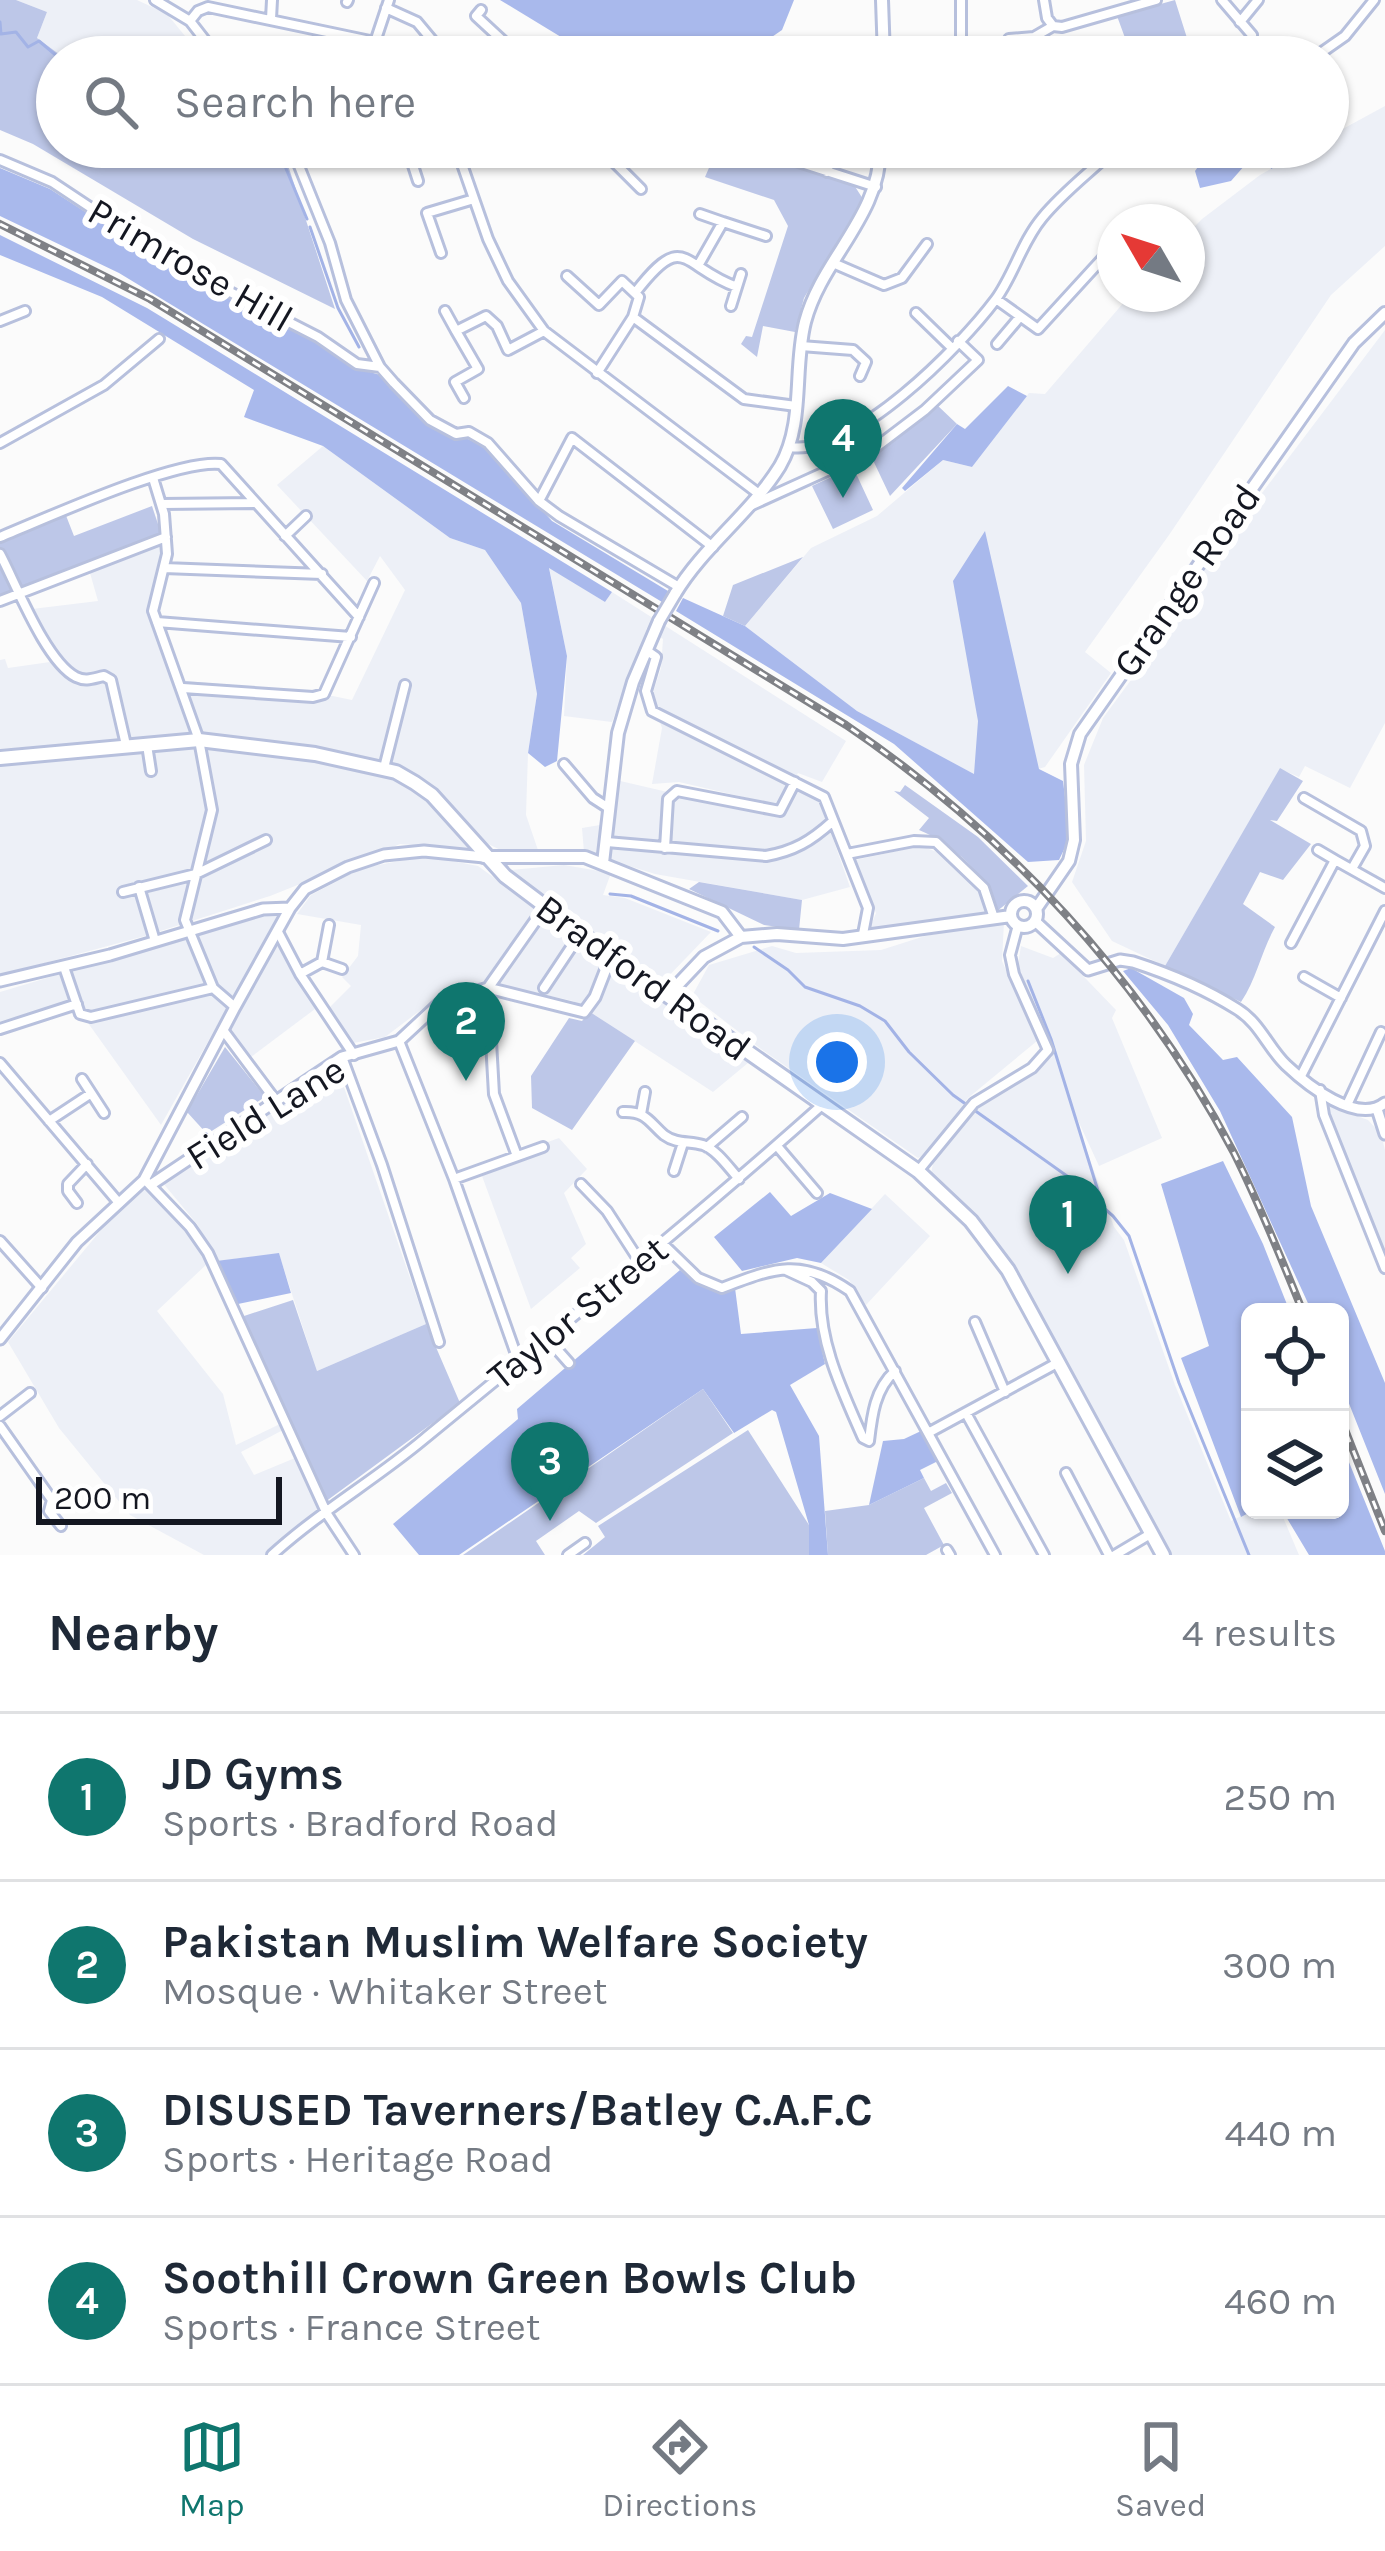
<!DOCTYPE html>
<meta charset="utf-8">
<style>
:root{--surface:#fff;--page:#f2f2f3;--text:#1f2937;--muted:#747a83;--line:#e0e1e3;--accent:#0f766e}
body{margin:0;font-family:Karla,sans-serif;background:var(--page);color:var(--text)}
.controls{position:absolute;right:36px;bottom:36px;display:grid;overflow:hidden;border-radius:18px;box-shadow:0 3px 9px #0004}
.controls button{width:108px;height:108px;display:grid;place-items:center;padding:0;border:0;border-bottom:3px solid var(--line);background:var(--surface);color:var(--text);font:60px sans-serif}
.compass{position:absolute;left:1097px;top:204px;width:108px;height:108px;border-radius:50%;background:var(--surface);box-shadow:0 3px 9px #0004;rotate:309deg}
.scale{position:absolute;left:36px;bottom:30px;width:246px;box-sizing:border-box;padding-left:12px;border:6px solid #141721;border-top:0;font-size:33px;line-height:42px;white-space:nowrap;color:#141721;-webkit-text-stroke:9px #fff;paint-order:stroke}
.you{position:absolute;left:837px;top:1062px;width:42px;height:42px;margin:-30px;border:9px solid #fff;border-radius:50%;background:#1a73e8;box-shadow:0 0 0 18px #1a73e833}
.badge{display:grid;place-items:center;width:78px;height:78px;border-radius:50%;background:var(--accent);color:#fff;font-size:39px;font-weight:700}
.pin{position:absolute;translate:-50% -99px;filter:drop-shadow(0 3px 6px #0008)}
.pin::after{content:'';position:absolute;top:63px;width:42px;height:36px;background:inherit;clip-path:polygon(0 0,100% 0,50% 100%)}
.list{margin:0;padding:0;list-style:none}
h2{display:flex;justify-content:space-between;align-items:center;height:156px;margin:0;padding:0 48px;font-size:51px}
h2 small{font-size:39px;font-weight:400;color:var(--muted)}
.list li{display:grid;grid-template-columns:78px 1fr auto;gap:36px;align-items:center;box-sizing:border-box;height:168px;padding:0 48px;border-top:3px solid var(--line)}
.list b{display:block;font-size:45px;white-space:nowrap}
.list p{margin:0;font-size:39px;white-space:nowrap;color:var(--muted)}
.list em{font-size:39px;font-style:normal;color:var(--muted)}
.icon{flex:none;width:66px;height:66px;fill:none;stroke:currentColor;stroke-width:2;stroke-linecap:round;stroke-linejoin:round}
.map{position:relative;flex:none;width:1385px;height:1555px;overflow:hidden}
.search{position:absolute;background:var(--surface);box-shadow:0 3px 9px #0004;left:36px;right:36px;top:36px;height:132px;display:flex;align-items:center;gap:30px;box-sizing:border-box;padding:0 42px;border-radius:66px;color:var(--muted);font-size:45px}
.sheet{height:828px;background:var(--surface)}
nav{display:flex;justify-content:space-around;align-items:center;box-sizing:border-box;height:168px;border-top:3px solid var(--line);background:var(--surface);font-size:33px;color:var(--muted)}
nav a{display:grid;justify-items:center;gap:6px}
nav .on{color:var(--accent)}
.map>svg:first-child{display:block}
.built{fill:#edf0f7}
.green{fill:#bdc7e8}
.forest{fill:#a9b9ec}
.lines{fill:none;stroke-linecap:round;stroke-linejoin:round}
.stream{stroke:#a3b3e6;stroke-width:3}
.minor-casing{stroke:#b7c0dd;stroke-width:14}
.tertiary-casing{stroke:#b7c0dd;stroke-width:15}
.secondary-casing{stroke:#b7c0dd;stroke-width:16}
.primary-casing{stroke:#b7c0dd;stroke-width:18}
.minor{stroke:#fff;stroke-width:8}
.tertiary{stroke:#fff;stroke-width:9}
.secondary{stroke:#fff;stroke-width:10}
.primary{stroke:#fff;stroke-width:12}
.rail-casing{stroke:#7f8186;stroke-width:8}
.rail{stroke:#fff;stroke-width:3;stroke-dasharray:9;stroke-linecap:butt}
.secondary-bridge-casing{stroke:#b7c0dd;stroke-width:16;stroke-linecap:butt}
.secondary-bridge{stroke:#fff;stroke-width:10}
.labels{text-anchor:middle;stroke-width:12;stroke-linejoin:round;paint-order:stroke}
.street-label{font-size:39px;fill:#141721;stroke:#fff}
</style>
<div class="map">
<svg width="1385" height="1555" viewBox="0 0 1385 1555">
<rect width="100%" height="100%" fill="#fbfbfb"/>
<path class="built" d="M 16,0 L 137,0 L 167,14 L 185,36 L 163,57 L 63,57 L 37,38 L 47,12 Z
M 1385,106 L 1385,246 L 1331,295 L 1169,535 L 1085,652 L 1111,673 L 1045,767 L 990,783 L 857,711 L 745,626 L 811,548 L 877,516 L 943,460 L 972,467 L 1029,393 L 1045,394 L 1131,294 L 1187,294 L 1187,234 L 1202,219 L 1260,175 L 1310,147 L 1328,147 L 1328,137 Z
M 1385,330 L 1385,723 L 1350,788 L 1305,766 L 1299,777 L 1280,769 L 1165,966 L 1112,941 L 1072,882 L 1086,841 L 1084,765 L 1103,718 L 1131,680 L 1142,671 L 1198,578 Z
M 323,446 L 450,538 L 485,550 L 521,603 L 537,694 L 528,753 L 526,815 L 539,853 L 509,854 L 484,842 L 449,802 L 405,770 L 267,740 L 191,735 L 0,749 L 0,660 L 5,659 L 8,668 L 64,660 L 32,609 L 98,601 L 90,573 L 160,544 L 158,611 L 185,681 L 313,692 L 352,700 L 405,590 L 380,556 L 367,581 L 277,485 Z
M 549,567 L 605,602 L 612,592 L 846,741 L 822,782 L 798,773 L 778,805 L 679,782 L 652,784 L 662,728 L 651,698 L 661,668 L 663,639 L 647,628 L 612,722 L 564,716 L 567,656 Z
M 191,748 L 300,757 L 386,775 L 424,795 L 474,850 L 400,844 L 270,896 L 145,936 L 0,975 L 0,763 Z
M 616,780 L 770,816 L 783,815 L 796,787 L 819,799 L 850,887 L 802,900 L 655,874 L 584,852 L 582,828 L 612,823 Z
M 921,846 L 945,855 L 979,890 L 987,913 L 869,930 L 876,913 L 855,860 Z
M 426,856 L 478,866 L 748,1063 L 713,1092 L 573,1001 L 484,981 L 438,997 L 385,1037 L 353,1043 L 327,1010 L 351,986 L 342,977 L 358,956 L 361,925 L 297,914 L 311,895 L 362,868 Z
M 564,865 L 611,873 L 603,895 L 625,898 L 711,932 L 662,983 L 511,870 Z
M 274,910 L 280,914 L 161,1125 L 73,1002 L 0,1024 L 0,992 Z
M 1004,922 L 1002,961 L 1037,1041 L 968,1098 L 927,1154 L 918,1158 L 761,1049 L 692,996 L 709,965 L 772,946 L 796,953 L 881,950 L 925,936 Z
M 278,942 L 315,1009 L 251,1057 L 228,1029 Z
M 1021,946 L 1053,958 L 1061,953 L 1116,1010 L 1112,1018 L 1162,1138 L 1099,1166 L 1069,1101 L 1114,1227 L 1124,1240 L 1175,1385 L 1231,1521 L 1254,1510 L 1280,1510 L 1299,1555 L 1163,1555 L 1044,1335 L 971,1221 L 930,1180 L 933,1163 L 976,1107 L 1052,1057 L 1018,964 Z
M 483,997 L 484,1039 L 455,1047 L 442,1009 Z
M 337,1067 L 426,1324 L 317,1371 L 279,1254 L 216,1261 L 197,1224 L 162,1182 L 281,1104 L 315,1076 Z
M 1330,1106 L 1368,1120 L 1381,1134 L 1385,1150 L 1385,1257 L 1325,1110 Z
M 559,1138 L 587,1169 L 564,1193 L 586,1244 L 571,1258 L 580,1268 L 531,1309 L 482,1176 L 547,1151 L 545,1143 Z
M 146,1188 L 203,1252 L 208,1263 L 157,1311 L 223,1394 L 236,1445 L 280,1424 L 283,1430 L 241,1452 L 254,1475 L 295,1458 L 321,1512 L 266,1555 L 204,1555 L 130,1515 L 59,1428 L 8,1342 L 111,1218 Z
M 885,1194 L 930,1236 L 866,1305 L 849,1280 L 821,1263 Z"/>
<path class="green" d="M 0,0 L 16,0 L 47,12 L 37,38 L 63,57 L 57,57 L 57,147 L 279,147 L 284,153 L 335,309 L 193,239 L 33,144 L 0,130 Z
M 1175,0 L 1193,57 L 1132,57 L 1117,16 Z
M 718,147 L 736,147 L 854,185 L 863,199 L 804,298 L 795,332 L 763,326 L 757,357 L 741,344 L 746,336 L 752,337 L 788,226 L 774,200 L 705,177 Z
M 936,404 L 957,424 L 890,496 L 871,456 Z
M 853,467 L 873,510 L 833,529 L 812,486 Z
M 152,506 L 161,533 L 0,597 L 0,542 L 65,513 L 74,536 Z
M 803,557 L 745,626 L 723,616 L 733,585 Z
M 1280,768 L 1303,781 L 1277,821 L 1270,820 L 1311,844 L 1283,880 L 1260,872 L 1243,904 L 1275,927 C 1261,952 1257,978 1241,1002 L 1165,966 Z
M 905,785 L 978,837 L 1028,886 L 996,912 C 989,876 952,843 919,830 L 929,818 L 894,791 L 900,792 Z
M 699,882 L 802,900 L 799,930 L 764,925 L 689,889 Z
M 590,1012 L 635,1041 L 572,1130 L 532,1108 L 531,1076 L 569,1018 L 582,1021 Z
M 225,1047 L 265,1097 L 207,1134 L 187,1112 Z
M 293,1300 L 317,1371 L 426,1324 L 460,1403 L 325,1502 L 241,1317 Z
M 703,1389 L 733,1433 L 596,1523 L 579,1511 L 536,1541 L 545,1555 L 463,1555 Z
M 748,1430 L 809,1525 L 809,1555 L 583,1555 L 605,1537 L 598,1526 Z
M 924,1478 L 931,1491 L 946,1483 L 952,1493 L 924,1508 L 944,1545 L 926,1555 L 828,1555 L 825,1511 L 869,1505 Z"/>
<path class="forest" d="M 500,0 L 794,0 L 782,30 L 743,57 L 606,57 L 561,37 Z
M 1212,147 L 1272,147 L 1289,159 L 1271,169 L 1268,158 L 1259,149 L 1231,181 L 1200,188 L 1195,171 Z
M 0,168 L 50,189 L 173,269 L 316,342 L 353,367 L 380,375 L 427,423 L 455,440 L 466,438 L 486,448 L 552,521 L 668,591 L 662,602 L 119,273 L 0,216 Z
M 0,235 L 147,308 L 612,592 L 605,602 L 549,568 L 567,656 L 557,761 L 545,767 L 528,753 L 537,694 L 521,603 L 485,550 L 450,538 L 323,446 L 244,417 L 254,390 L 102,297 L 0,255 Z
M 1008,386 L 1027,396 L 972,467 L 943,460 L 905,491 L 902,488 L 957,424 L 965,429 Z
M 985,531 L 1039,769 L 1063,781 L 1070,837 L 1059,860 L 1028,862 L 894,744 L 676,611 L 683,598 L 745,626 L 857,711 L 974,774 L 978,721 L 953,581 Z
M 1131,968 L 1184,998 L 1193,1014 L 1189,1025 L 1223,1060 L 1237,1057 L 1292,1117 L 1311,1206 L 1385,1383 L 1385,1494 L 1340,1381 L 1340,1312 L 1312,1312 L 1220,1111 L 1168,1025 L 1123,971 Z
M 1223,1161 L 1263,1244 L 1290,1312 L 1250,1312 L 1250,1510 L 1254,1510 L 1241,1517 L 1181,1358 L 1209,1346 L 1161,1184 Z
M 770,1192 L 791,1216 L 830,1193 L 872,1209 L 821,1263 L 797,1258 L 742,1271 L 714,1237 Z
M 279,1253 L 291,1293 L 238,1304 L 216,1261 Z
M 680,1270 L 697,1283 L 720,1294 L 735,1288 L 741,1334 L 817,1328 L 825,1364 L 790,1385 L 819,1436 L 828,1555 L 809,1555 L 809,1525 L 776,1412 L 772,1410 L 734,1433 L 703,1389 L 459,1555 L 419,1555 L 393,1524 L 518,1419 L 517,1409 Z
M 921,1431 L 938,1461 L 920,1470 L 924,1478 L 869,1505 L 883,1441 L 904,1439 Z
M 1340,1440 L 1385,1551 L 1385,1555 L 1309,1555 L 1282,1510 L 1340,1510 Z"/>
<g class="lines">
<path class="stream" d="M 0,22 L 1,34 L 16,32 L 28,47 L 39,41 L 58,57
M 159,57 L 174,39 L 191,41 L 205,57
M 277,147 L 307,219
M 310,227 L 338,308 L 359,347
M 610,894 L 631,896 L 718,931
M 754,947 L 788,970 L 805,987 L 860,1006 L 885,1021 L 909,1052 L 953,1095 L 1067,1176 L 1113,1216 L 1129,1236 L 1179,1383 L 1249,1555
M 1028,981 L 1051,1039 L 1103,1207"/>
<g class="minor-casing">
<path id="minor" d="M 155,0 L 190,21 L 218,57
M 1044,0 L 1047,18 L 1053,26 L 1062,27 L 1156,0
M 1222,0 L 1252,35
M 347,2 L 348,0
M 386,8 L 417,22 L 442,52
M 481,10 L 476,16 L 503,41 L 510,57
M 271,19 L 272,0
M 190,21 L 198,11 L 208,7 L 375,42 L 401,57
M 1240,22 L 1258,0
M 1009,39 L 1034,37 L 1053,26
M 375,42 L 389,0
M 961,57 L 961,0
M 1315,57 L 1345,36 L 1374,0
M 288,147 L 295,156 L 330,243 L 346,300 L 380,367 L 394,383 L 430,420 L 456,434 L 469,432 L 488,443 L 539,501 L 559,516 L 679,587
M 407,147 L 418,181
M 456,147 L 488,239 L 508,281 L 544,331 L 759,494
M 599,147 L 641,189
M 752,147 L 876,187
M 914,147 C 954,161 1001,160 1041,147
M 0,160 L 52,182 L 177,265 L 318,337 L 357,364 L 380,367
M 827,172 L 835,147
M 700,214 L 723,222
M 441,253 L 427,213 L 474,199
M 833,263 L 884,285 L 902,278 L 927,244
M 699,264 L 723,222 L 766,236
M 567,276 L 599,305 L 622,281 L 639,297 L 633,317 L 597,373
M 635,293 C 685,228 681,267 737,287
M 996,299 L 1038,329 L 1103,258
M 731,306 L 741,274
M 445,311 L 456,331
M 916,313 L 952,348
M 633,317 L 744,399 L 796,406
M 0,321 L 25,311
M 997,344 L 1019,318
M 801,346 L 853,350 L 866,362 L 860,376
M 464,398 L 455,382 L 478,369 L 456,331 L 486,316 L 497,326 L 508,350 L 544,331
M 0,443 L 104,385 L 159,339
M 790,447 C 854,456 960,347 996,299 C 1014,274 1022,242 1042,218 C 1063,192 1092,171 1116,147
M 153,478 L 164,514 L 167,554 L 153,611 L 199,740 L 212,810 L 185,920 L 213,988 L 235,1007
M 539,501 L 572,438 L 713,547
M 162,504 L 254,503
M 752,505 L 871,451 L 925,410 L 978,360 L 958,341
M 285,536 L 306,516
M 0,537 C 47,518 175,459 221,464 L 359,617
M 0,554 C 16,584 46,662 76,677 C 86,682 94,678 104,676 L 111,680 L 126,745
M 164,568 L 322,574
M 0,601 L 166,537
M 157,622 L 351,637
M 646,650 L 656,657 L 646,691 L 652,711 L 824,797 L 868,908 L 863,934
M 183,688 L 313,697 L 324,694 L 374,583
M 147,745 L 151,771
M 564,764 L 593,798 L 607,807
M 384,768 L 405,685
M 1304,798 L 1361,831 L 1365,846 L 1353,867
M 607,842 L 766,856 C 794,851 811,841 832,822
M 665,848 L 668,799 L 677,791 L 780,811 L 795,782
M 847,854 L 914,841 L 936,842 L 984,888 L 994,918
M 1335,860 L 1385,888
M 139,887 L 155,941
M 123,892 L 196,874 L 266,840
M 278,932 L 300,974 L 354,1055
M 1291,943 L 1335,860 L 1318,850
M 322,962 L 342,969
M 64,967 L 80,1014 L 91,1017 L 213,988
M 300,974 L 322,962 L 329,925
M 1304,977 L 1341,998
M 488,988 L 494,1094 L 517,1156
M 544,988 L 580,934
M 0,1029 L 77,1004
M 223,1030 L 276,1101
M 399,1041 L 454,1179 L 518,1360
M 342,1057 L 382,1165 L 439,1342
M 0,1063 L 119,1203
M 1301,1076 L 1385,911
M 82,1079 L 104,1113
M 1320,1090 L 1324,1115 L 1385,1268
M 1347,1105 L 1381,1032
M 623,1112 C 646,1111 649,1122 664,1135 C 676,1144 689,1141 703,1145 C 717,1150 729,1168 739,1179
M 641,1114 L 645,1092
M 49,1121 L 90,1094
M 777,1146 L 817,1193
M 707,1147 L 742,1117
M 919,1170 L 974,1103 L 1032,1068 L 1048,1050 L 1014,974 L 1010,955 L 1018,925
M 674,1171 L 683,1143
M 454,1179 L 543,1147
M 147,1182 L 190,1227 L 208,1253 L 327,1514 L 354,1555
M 581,1184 L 607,1211 L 640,1262
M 77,1203 L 68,1191 L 68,1184 L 87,1164
M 0,1241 L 42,1288
M 662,1243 L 698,1278 L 722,1288 C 774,1268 801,1257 850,1291 L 995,1555
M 786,1270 L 812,1282 L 821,1291 C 818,1342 843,1392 863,1438 L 869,1441 C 872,1415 875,1389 895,1371
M 975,1322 L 1005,1392
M 546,1337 L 569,1363
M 966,1413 L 1044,1555
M 0,1416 L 30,1393
M 0,1426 L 52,1500 L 49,1511 L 61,1526
M 928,1433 L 1059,1362
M 1066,1473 L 1109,1555
M 947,1550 L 950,1555
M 272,1555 C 319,1512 375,1480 424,1439 C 558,1329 693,1220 822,1105
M 568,1555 L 585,1543
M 1115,1555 L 1152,1533"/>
</g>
<g class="tertiary-casing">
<path id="tertiary" d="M 1035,921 L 1088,970 L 1120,960 L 1133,962 C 1167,973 1207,990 1237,1009 C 1260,1023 1268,1048 1286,1065 C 1307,1085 1357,1125 1385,1103
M 0,981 L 110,955 L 263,909 L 290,908
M 488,988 L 545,907
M 1377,1109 L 1385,1134
M 152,1184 L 342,1057 L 399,1041 L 441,1002 L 488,988 L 584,1012 L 595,997 L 611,956
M 0,1339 L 77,1242 L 144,1180 L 235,1007 L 290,908 L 305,889 L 348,867 L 384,855 L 424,851 L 484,857"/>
</g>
<g class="secondary-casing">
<path id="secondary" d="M 882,0 L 884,57
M 675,594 C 703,547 751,513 780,466 C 805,423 793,369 805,322 C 822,258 881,216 880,147
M 484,857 L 585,857 L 722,912 L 741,937
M 603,863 L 618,733 L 633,682 L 659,621
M1011 914a13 13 0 1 1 26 0a13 13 0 1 1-26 0Z
M 1036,909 L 1069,861 L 1074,840 L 1071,764 L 1080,734 L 1354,343 L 1385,313
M 668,995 L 704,957 L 741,937 L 777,934 L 843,939 L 1011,916"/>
</g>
<g class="primary-casing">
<path id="primary" d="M 0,758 L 199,740 L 315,754 L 396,772 L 415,783 L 432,795 L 505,876 L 611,956 L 918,1171 L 971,1221 L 1008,1270 L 1163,1555"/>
</g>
<use href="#minor" class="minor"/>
<use href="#tertiary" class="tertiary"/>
<use href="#secondary" class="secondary"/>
<use href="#primary" class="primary"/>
<g class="rail-casing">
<path id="rail" d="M 0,224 L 150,299 L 846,725 C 1007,834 1143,980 1234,1153 C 1260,1205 1281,1258 1303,1312
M 1340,1417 L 1385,1531"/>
</g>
<use href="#rail" class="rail"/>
<g class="secondary-bridge-casing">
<path id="secondary-bridge" d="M 659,621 L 675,594"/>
</g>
<use href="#secondary-bridge" class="secondary-bridge"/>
</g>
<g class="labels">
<g class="street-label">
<text transform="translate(191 264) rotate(30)" y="14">Primrose Hill</text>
<text transform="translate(1186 580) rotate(-55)" y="14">Grange Road</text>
<text transform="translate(644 977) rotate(36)" y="14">Bradford Road</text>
<text transform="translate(265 1112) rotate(-32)" y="14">Field Lane</text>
<text transform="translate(577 1312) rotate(-39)" y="14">Taylor Street</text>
</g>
</g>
</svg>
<div class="controls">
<button><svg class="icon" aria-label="locate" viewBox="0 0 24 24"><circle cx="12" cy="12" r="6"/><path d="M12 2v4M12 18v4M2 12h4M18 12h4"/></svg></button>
<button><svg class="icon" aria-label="layers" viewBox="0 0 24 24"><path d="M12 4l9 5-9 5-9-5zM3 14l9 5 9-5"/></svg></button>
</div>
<svg class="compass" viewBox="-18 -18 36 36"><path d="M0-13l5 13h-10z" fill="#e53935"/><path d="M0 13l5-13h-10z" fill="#747a83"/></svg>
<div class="scale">200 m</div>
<div class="you"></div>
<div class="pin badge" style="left:1068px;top:1274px">1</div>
<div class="pin badge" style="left:466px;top:1081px">2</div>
<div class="pin badge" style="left:550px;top:1521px">3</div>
<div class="pin badge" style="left:843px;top:498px">4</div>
<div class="search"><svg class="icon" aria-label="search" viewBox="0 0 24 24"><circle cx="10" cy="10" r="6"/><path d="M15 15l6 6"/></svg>Search here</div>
</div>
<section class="sheet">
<h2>Nearby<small>4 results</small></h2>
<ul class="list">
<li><span class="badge">1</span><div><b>JD Gyms</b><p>Sports · Bradford Road</p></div><em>250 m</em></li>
<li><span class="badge">2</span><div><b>Pakistan Muslim Welfare Society</b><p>Mosque · Whitaker Street</p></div><em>300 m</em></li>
<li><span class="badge">3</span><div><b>DISUSED Taverners/Batley C.A.F.C</b><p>Sports · Heritage Road</p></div><em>440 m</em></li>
<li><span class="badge">4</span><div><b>Soothill Crown Green Bowls Club</b><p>Sports · France Street</p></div><em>460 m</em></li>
</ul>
</section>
<nav>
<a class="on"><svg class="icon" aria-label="map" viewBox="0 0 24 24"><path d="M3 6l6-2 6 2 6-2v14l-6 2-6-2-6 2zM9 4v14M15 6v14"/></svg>Map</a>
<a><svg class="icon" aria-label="directions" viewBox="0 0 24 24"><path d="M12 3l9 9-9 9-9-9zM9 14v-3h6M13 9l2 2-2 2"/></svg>Directions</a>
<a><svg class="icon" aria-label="saved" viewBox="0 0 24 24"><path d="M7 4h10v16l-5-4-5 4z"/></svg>Saved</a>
</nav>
